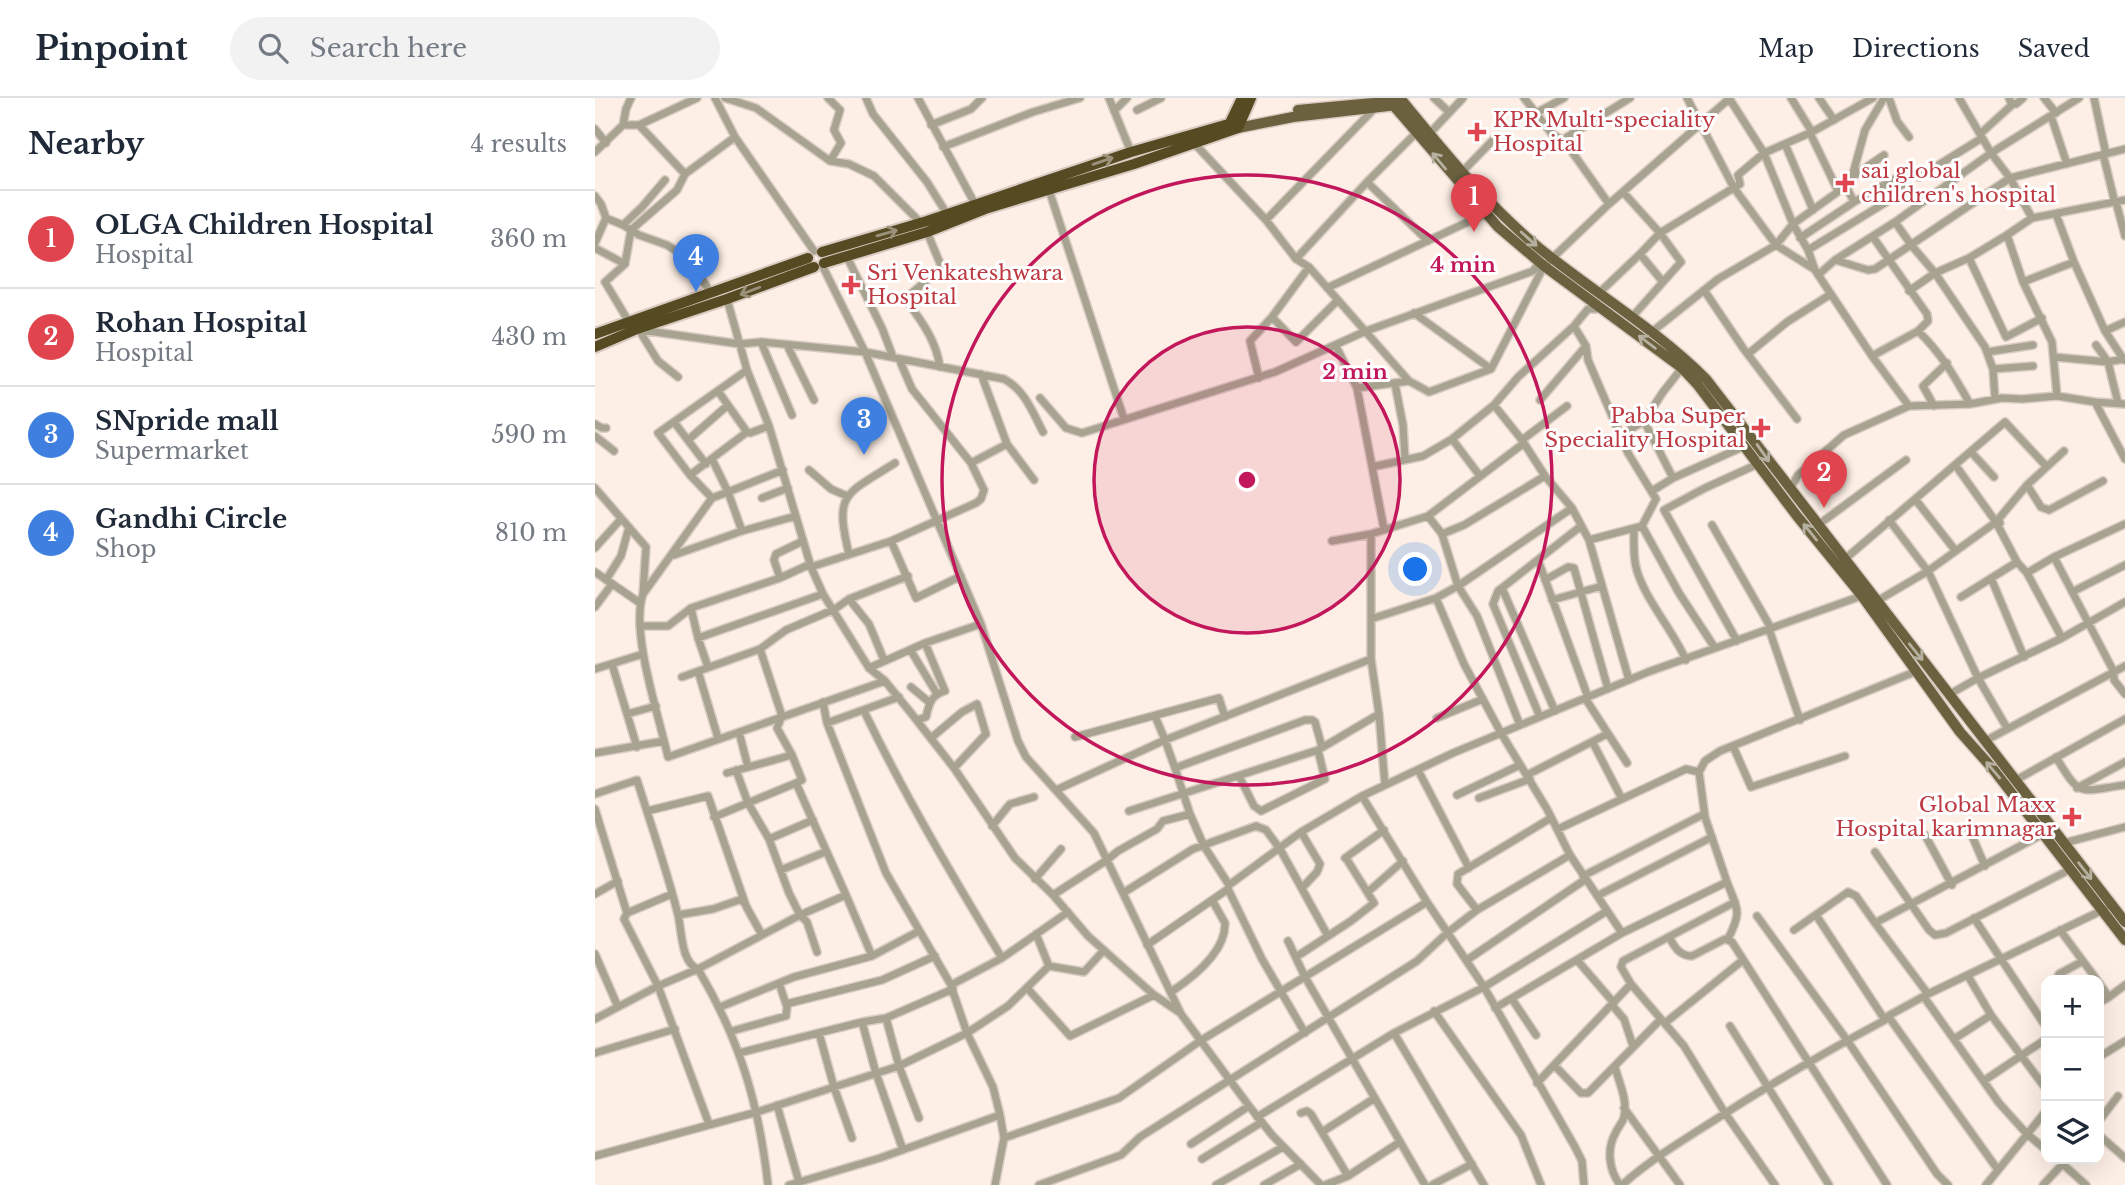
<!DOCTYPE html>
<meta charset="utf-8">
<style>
:root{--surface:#fff;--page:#f2f2f3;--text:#1f2937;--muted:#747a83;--line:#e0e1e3;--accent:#1a73e8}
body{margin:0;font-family:"Libre Baskerville",serif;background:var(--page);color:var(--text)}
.controls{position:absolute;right:21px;bottom:21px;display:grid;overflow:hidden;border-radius:14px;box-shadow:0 7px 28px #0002}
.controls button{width:63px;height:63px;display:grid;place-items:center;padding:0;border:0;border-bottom:2px solid var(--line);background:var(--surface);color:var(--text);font:35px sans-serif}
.you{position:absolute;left:821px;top:472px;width:24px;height:24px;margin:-18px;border:5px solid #fff;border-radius:50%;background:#1a73e8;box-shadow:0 0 0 10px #1a73e833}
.badge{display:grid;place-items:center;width:46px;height:46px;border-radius:50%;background:var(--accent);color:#fff;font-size:23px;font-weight:700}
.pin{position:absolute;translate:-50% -58px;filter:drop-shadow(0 2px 4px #0008)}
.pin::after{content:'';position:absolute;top:37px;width:24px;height:21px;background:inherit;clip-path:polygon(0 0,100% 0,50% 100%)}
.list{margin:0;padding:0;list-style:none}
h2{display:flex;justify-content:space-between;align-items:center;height:91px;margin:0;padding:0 28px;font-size:30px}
h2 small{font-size:23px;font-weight:400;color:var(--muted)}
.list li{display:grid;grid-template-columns:46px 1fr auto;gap:21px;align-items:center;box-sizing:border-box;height:98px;padding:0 28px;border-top:2px solid var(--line)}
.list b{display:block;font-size:26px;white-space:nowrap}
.list p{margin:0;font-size:23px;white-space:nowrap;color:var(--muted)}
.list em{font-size:23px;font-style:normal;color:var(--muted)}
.icon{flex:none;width:38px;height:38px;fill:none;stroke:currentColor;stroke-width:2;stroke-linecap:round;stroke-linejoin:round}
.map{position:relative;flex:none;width:1530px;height:1087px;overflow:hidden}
header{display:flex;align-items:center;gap:42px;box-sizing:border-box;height:98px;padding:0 35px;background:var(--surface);border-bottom:2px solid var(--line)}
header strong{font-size:33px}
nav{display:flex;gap:38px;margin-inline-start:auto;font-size:24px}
.search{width:490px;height:63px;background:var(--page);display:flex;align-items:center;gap:18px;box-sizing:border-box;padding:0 24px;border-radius:38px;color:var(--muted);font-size:26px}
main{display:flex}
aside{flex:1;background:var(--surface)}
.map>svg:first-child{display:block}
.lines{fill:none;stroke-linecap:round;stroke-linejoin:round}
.minor-casing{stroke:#d8cbc2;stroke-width:10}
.major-casing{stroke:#d8cbc2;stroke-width:13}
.highway-casing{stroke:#d8cbc2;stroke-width:14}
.minor{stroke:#a8a390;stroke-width:7}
.major{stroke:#6b613f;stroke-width:10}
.highway{stroke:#564a22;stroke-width:10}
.oneway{stroke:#9a927a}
.oneway2{stroke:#b5b09f}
.ring{fill:none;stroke:#c2185b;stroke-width:3.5}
.health-dot{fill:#e0444e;stroke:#fff;stroke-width:2.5}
.labels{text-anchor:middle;stroke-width:6;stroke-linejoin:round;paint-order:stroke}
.health-label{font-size:21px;fill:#be3a42;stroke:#fff;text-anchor:start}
.centre{fill:#c2185b;stroke:#fff;stroke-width:3.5}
.ring-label{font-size:21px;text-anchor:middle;font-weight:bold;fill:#c2185b;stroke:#fff;stroke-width:6;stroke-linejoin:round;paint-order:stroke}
</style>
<header>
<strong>Pinpoint</strong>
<div class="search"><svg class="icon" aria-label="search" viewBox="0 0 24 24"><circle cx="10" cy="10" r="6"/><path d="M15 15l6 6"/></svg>Search here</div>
<nav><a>Map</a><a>Directions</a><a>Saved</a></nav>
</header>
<main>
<aside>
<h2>Nearby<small>4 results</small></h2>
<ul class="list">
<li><span class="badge" style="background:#e0444e">1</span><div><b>OLGA Children Hospital</b><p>Hospital</p></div><em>360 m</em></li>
<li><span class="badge" style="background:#e0444e">2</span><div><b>Rohan Hospital</b><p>Hospital</p></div><em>430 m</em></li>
<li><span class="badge" style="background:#3f7fe0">3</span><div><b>SNpride mall</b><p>Supermarket</p></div><em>590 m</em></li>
<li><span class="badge" style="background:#3f7fe0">4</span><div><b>Gandhi Circle</b><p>Shop</p></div><em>810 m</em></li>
</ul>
</aside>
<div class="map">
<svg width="1530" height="1087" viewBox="0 0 1530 1087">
<rect width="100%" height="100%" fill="#fdefe5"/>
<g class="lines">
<g class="minor-casing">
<path id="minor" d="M 120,0 L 140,39 L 219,153
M 130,0 L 161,10 L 235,63 L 254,66 L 279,78 L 326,125
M 233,0 L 245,12 L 239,32 L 246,45 L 235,63
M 271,0 L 278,16 L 332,84 L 352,116
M 323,0 L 380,106
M 514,0 L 536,54
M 839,0 L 854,14
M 929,0 L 941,15 L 969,0
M 1092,0 L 1139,90 L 1181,147 L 1198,126 L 1251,88 L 1257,79 L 1289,57
M 1134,0 L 1169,55 L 1198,126 L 1213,152 L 1220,172 L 1277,258 L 1314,308 L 1375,306 L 1407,300 L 1427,301 L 1462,298 L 1500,304 L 1530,361
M 1196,0 L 1217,34
M 1224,0 L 1239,22
M 1294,0 L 1302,23 L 1314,39
M 1364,0 L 1396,55 L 1415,80 L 1437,120
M 1414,0 L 1416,5 L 1421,6 L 1428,0
M 1449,0 L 1461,15
M 1499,0 L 1511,56
M 542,12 L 566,0
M 519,13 L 532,0
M 941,15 L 956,35 L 970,44
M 1456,18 L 1472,66
M 28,27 L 31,11 L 36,0
M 44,27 L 90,76
M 336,27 L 376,11 L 387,0
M 0,31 L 11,45
M 835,35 L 868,0
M 1215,35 L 1243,93
M 1385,36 L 1418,6
M 599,45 L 671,122 L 701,161
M 1190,46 L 1218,112
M 348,49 L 438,14 L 485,0
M 0,54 L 28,27 L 44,27 L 102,0
M 1508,56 L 1520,105
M 868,73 L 901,39
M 1257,79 L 1270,32 L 1289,0
M 1304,80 L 1321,108
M 772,84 L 833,143
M 453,89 L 529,321
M 1028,94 L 1065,135 L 1086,164 L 1068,184
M 0,98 L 6,106 L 11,120 L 28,127 L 44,137 L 72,147 L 86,156 L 95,163 L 114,192 L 111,196
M 1259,104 L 1310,75 L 1324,79 L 1387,40
M 1521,104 L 1530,138
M 1014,106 L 970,44 L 972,39 L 1035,0
M 1461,116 L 1479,164 L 1510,233 L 1530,224
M 671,122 L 778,12
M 28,127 L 47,109 L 70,82
M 332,134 L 347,170 L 313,198 L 312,203 C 327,224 341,242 345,269
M 1412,137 L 1374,160 L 1340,175 L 1317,148 L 1300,124 L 1396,55 L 1484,0
M 1278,139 L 1332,216 L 1333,223 L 1323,233
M 1205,140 L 1259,104 L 1251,88
M 0,145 L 11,120
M 0,150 L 30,166
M 1213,152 L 1311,92
M 1045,156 L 1065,135 L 1145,86 L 1143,77 L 1169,55 L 1217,34 L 1278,0
M 252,159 L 287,230 L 298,259
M 1374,160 L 1411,239 L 1447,220
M 1240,162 L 1300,124
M 1479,164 L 1428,184 L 1412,137 L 1437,120 L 1530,102
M 227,167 L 270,254 L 386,526 L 423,643 L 431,659 L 499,735 L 586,916 L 654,1008 L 677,1037 L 726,1087
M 1223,177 L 1240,162 L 1273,172 L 1280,171 L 1415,80 L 1530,51
M 1428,184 L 1457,244 L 1462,298
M 732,190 L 890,116
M 1109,192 L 1148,250 L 1202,321
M 1314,193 L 1340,175 L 1390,249 L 1398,271 L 1400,301
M 1005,194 L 1045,156 L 1068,184 L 1037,219
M 132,201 L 152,272 L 174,328 L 216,469 L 228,496 L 274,570 L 290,583 L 316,615 L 359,670 L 420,760 L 458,797 L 493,838 L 559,897 L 584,914
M 819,215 L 896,271
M 677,219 L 701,244 L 742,203
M 34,224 L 10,184 L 30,166 L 36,132 L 82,92 L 90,76 L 140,39
M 44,232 L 63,263 L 83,279
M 46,232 L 145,246 L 166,244 L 270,254 L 409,281 C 430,292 438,315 448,334
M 1058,233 L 1123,181 L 1181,147 L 1219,171
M 1510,233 L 1529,262
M 166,244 L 197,317
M 192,247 L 219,302
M 1501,247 L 1513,264 L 1523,305
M 741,248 L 762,290 L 814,283 L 834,294 L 896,271 L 949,168 L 1014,106 L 1135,0
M 1392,254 L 1438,247
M 1153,256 L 1192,224 L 1236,196
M 1277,258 L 1323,233 C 1346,255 1360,279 1375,306
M 1459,259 L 1513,264 L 1528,261
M 304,261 L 317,291 L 376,365 L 412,346 L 386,276
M 1398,271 L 1438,268
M 664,280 L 655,243 L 677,219 L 714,169
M 814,283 L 714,169 L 701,161 L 772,84 L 821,35
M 800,286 L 808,327 L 810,360
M 762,290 L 789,431
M 445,300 L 471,330 L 487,335 L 680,274 L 771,233 L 938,173 L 945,164
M 945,302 L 991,248
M 1500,304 L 1530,306
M 899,307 L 927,342 L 950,378 L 977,410 L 994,442 L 1047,428 L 1061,401 L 1033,355 L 993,262 L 991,248 L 979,228
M 1339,308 L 1328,288 L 1352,265
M 1049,323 L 1078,380
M 79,324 L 111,366
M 0,326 L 7,330 L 11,330
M 152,334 L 155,335 L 174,328
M 1026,337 L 1049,323 L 1068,294 L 1087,270
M 0,338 L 19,353
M 857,341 L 885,378
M 93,342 L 133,307
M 927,342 L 972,308
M 412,346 L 439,382
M 1376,354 L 1399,379
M 117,361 L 133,394 L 188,372
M 1361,368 L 1401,424 L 1405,425
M 777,369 L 828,358 L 857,341 L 899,307 L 923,279 L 979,228 L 993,211 L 1008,211
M 214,372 L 236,391 L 252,398
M 95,377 L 152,334 L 123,293
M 1432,387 L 1446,409 L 1454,412 L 1508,383
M 0,390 L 51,449 L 48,495
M 1195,391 L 1203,377 L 1249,337 L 1314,308
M 1057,393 L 1078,380 L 1150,348
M 117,400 L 95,377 L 63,335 L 152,272
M 167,400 L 193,390
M 1320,401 L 1360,452
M 1294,422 L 1332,472
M 1117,427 L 1176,530
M 1223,427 L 1311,362
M 1047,428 L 1084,495 L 1120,550
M 1039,431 C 1039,443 1038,457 1041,469 C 1048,499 1078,532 1091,562
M 147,433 L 133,394 L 117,400 L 48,496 C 35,533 64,618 73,659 L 290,583
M 776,436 L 776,561 L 784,616 L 790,687
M 847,436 L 869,427 L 950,378
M 994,442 L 1034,582
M 296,443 L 321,500 L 366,478
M 737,443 L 776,436 L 833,418 L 929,345
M 0,450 L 26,421
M 254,456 C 239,394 250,397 300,365
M 79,457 L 147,433 L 201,418
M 1459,459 L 1519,574 L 1519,582 L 1530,596
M 1250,461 L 1410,324 L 1451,368
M 943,462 L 993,599
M 1422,464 L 1432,475 L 1467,540
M 1333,473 L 1383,580 L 1412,630
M 0,474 L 45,505
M 1432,475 L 1459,459 L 1530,426
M 185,480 L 179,462 L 181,456 L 208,443
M 1396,480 L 1429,559
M 11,482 L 26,458 L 34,429
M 950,482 L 973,469 L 979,470 L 1013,591
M 907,490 L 960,613
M 1477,494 L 1530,467
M 1366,499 L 1422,464 L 1401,424
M 841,500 L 869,566 L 906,635 L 952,711 L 975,757 L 1027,835 L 900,910
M 254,501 L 274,526 L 289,562
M 957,502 L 1007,488
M 1282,503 L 1333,473 L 1401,424 L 1432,387 L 1469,353
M 0,509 L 17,486
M 96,510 L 103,540 L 113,569
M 776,521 L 841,500 L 863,488 L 847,436 L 833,418
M 45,528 L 73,528 L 96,510 L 185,480 L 211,468 L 216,469 L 296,443 L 381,405 L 386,401 L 389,392 L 376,365
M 1174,531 L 1205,622
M 103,540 L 228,496
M 1142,543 L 1069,412 L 1110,390 L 1163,366
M 316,553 L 342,596
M 17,566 L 42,649
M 274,570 L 330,545 L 386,526
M 0,571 L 48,556
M 103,573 L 123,640
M 87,579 L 165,551 L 191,532 L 240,511 L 254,501 L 313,478
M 316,589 L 334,604
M 1355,596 L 1383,580 L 1467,540 L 1530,504
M 990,600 L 1032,665
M 228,604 L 232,625 L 291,775 L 356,887 L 407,860 L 473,814
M 269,613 C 310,698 358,779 407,860
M 32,616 L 61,608
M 945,619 L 898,506 L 903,493 L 986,428
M 842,620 L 888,601
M 322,622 L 331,619 C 334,606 336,597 350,593 L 330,545
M 232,625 L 304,599
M 925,627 L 882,518 L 863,488 L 977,410
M 144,634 L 153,669
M 480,639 L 624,600 L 630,619
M 336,640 L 367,614 L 382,606 L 391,636 L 359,670
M 1390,643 L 1530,568
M 998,645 L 1027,701
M 1138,648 L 1156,689 L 1250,658
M 0,655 L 69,643
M 1461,659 C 1486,701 1484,693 1530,687
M 580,670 L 570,642 L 776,561
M 141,672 L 153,705 L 174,741 L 194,795 L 205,817 L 212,824 L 222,854
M 823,672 L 874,770
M 132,675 L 197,657
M 932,677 L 1012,636
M 644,678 L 659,708 L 666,713 L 730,681 L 723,652
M 1421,682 L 1530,621
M 1482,690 L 1530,664
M 461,692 L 570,642 L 560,618
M 0,696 L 42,682 C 56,727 72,772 83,817 C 87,833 86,865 103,871 C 145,942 164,1006 173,1087
M 862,697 L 925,667
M 767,698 L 832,804 L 889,889 L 980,1049 L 987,1063 L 989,1087
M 884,700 L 935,681
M 0,711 L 32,815 L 29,821 L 63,888 L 114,1026
M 52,713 L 113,698 L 151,808 L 167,837
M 534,713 L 723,652 L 784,616
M 595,716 L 580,670 L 710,622 L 717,622 L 720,624 L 727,649
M 119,719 L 201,685
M 397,728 L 415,706 L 439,699
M 963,731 L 1091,671 L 1104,674 L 1110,663 L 1125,653 L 1322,573
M 1374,731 L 1390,768
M 706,734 L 725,766 L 722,774 L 707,790
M 1448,736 L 1280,825 L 1333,896 L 1510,811
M 1330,737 L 1357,787
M 174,741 L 218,722
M 1469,745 L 1530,729
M 1280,754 L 1334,832 L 1340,837 L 1351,835 L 1474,772
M 750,760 L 789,732
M 186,772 L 230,754
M 988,778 L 1109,716
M 440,781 L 466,751
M 1132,784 C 1143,813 1147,813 1133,841
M 633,791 L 667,861 L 710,935
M 774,793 L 808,763
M 528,795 L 598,751 L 661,728 L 671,732 L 685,751 L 733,838
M 0,796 L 23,783
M 251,797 L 277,858
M 458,797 L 512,762 L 523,753 L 562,731 L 568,723 L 595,716 L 609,748 L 634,787
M 1002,798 L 1117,739
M 1140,804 L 1028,863 L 1026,869 L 1036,886 L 1089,948 L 1130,1015 L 1180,1087
M 882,812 L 862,786 L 863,776 L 956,720
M 32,815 L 77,796
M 83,817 L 118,811 L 147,801 L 148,804
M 1221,817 L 1290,922
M 1162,818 L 1252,942 L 1342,1076 L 1353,1087
M 1379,820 L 1451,929
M 1199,832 L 1253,794 L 1261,798 L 1280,825
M 1465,832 L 1502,882
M 1027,835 L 1132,784 L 1110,719 L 1104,674
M 441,836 L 454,868
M 1074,839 C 1080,849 1084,858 1097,858 L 1130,841 L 1137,844 L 1292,1087
M 693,843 L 710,879 L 830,1087
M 552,847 L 633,791 L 634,787 L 706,734 L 767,698 L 858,655 L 1053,574 L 1269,497
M 0,856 L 23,909
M 701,859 L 756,823 L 779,805 L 751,760
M 872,862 L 991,781
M 982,862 L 1019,905
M 1373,878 L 1396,917 L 1451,991
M 1461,882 L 1464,876 L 1488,863
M 1504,885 L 1514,899 L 1504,905
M 356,888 L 372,935 L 398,989 L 405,1017
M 433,891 L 475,938 L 559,897
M 576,894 C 597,880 631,854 630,825 L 617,802
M 1329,899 L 1404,1005 L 1431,1035 L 1451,1052
M 1514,899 L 1530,887
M 917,901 L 941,937
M 191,906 L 287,882 L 340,858
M 1017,907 L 1029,921 L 1038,948
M 125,909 L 199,879 L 277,858 L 324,833
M 839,913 L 926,1037 L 946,1087
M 1293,918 L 1403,1072
M 0,921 L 63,888 L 103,871 L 205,817 L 251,797 L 201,685 L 207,682 L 197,657 L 182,630 L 187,618 L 165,551
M 267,924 L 281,975 L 308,1052
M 1070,925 L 1148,862
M 1135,928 L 1234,1087
M 137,933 L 191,918 L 192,909 L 184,885
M 224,935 L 239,989 L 257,1040
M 799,935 L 889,1087
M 1359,941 L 1396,917
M 0,955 L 80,931
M 144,955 L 267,924 L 291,920
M 1504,959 L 1530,943
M 960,968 L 986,995 L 993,995 L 1066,921
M 1020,969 C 1024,985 1033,1002 1029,1019 C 1028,1024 1023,1029 1021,1034 C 1011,1051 1014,1072 1025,1087
M 1390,982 L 1451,941
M 942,985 L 1036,886
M 182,1007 L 204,1084
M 1029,1010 L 1085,1087
M 706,1015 L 712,1013 L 716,1016 L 753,1078
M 662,1019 L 799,935 L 889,889 L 1012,813
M 324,1020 L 304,968 L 291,920 L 358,891
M 1504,1023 L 1523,998
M 727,1034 L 780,1000
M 1504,1037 L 1530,1060
M 409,1040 L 524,1000 L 605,943 L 832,804
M 596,1046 L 654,1008
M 0,1058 L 162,1014 L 304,968 L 372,935 L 413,908 L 454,868 L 489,874 L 509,852
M 607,1061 L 667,1024
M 1462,1061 L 1491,1087
M 194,1087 L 285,1060 L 405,1017 L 409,1040 L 400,1087
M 444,1087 L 526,1057 L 545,1039 L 822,863 L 852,835 L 882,812 L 975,757
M 621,1087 L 688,1049
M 669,1087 L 706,1066
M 730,1087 L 753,1078 L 805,1044
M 837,1087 L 877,1066
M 1027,1087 C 1054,1063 1085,1044 1115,1025 C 1172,988 1230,954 1290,922 L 1293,918 L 1333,896
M 1391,1087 L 1451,1013
M 1448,1087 L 1472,1061"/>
</g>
<g class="major-casing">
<path id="major" d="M 792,0 L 903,129 L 949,168 L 1087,270 L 1102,286 L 1202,418 L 1267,498 L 1365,634 L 1398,671 L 1530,842
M 805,0 C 848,52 891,106 943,149 C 998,194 1060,230 1111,281 L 1530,824
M 703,12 L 778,5 L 796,0
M 643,30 L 698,19 L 802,7"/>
</g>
<g class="highway-casing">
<path id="highway" d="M 634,27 L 647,0
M 227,154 L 332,123 L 536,54 L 644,23
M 229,165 L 332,134 L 390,111 L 539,66 L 643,30 L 656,0
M 0,236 L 213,160
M 0,249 L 42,231 L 132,201 L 219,169"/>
</g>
<use href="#minor" class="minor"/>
<use href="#major" class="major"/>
<use href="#highway" class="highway"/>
</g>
<defs><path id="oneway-shaft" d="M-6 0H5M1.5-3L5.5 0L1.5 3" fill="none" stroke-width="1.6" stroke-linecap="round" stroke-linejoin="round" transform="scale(1.75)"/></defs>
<g class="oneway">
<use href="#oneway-shaft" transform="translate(508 63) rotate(-19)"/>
<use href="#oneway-shaft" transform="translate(292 135) rotate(-16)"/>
<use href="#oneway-shaft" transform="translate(155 193) rotate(159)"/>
</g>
<g class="oneway2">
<use href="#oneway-shaft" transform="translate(844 63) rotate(-130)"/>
<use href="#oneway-shaft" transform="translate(934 141) rotate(42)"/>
<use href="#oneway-shaft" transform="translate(1052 244) rotate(-143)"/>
<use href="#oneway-shaft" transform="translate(1168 355) rotate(55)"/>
<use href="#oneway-shaft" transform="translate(1215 434) rotate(-129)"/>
<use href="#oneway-shaft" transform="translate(1321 554) rotate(51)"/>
<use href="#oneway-shaft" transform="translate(1398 672) rotate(-130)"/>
<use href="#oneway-shaft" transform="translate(1490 773) rotate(52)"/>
</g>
<circle cx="652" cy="382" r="153" fill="#c2185b" fill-opacity=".12"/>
<g class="ring">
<circle cx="652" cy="382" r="153"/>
<circle cx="652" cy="382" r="305"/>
</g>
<g class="health-dot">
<path d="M878.5 23.5h7v7h7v7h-7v7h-7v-7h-7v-7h7z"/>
<path d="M1246.5 74.5h7v7h7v7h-7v7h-7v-7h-7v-7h7z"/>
<path d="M252.5 176.5h7v7h7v7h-7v7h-7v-7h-7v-7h7z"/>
<path d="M1162.5 319.5h7v7h7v7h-7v7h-7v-7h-7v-7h7z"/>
<path d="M1473.5 708.5h7v7h7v7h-7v7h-7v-7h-7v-7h7z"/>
</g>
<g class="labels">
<g class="health-label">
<text x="898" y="29">KPR Multi-speciality<tspan x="898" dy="24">Hospital</tspan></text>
<text x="1266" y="80">sai global<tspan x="1266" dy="24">children's hospital</tspan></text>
<text x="272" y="182">Sri Venkateshwara<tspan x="272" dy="24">Hospital</tspan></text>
<text x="1150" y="325" text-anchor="end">Pabba Super<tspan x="1150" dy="24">Speciality Hospital</tspan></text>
<text x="1461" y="714" text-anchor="end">Global Maxx<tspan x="1461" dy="24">Hospital karimnagar</tspan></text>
</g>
</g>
<circle cx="652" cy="382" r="10" class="centre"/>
<g class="ring-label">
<text x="868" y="174">4 min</text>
<text x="760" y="281">2 min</text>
</g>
</svg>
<div class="controls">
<button>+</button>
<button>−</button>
<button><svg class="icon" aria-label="layers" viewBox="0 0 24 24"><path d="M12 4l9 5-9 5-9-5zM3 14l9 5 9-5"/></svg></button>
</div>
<div class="you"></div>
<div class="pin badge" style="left:879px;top:134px;background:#e0444e">1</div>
<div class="pin badge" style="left:1229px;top:410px;background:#e0444e">2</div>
<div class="pin badge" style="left:269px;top:357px;background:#3f7fe0">3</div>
<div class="pin badge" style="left:101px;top:194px;background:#3f7fe0">4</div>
</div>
</main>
